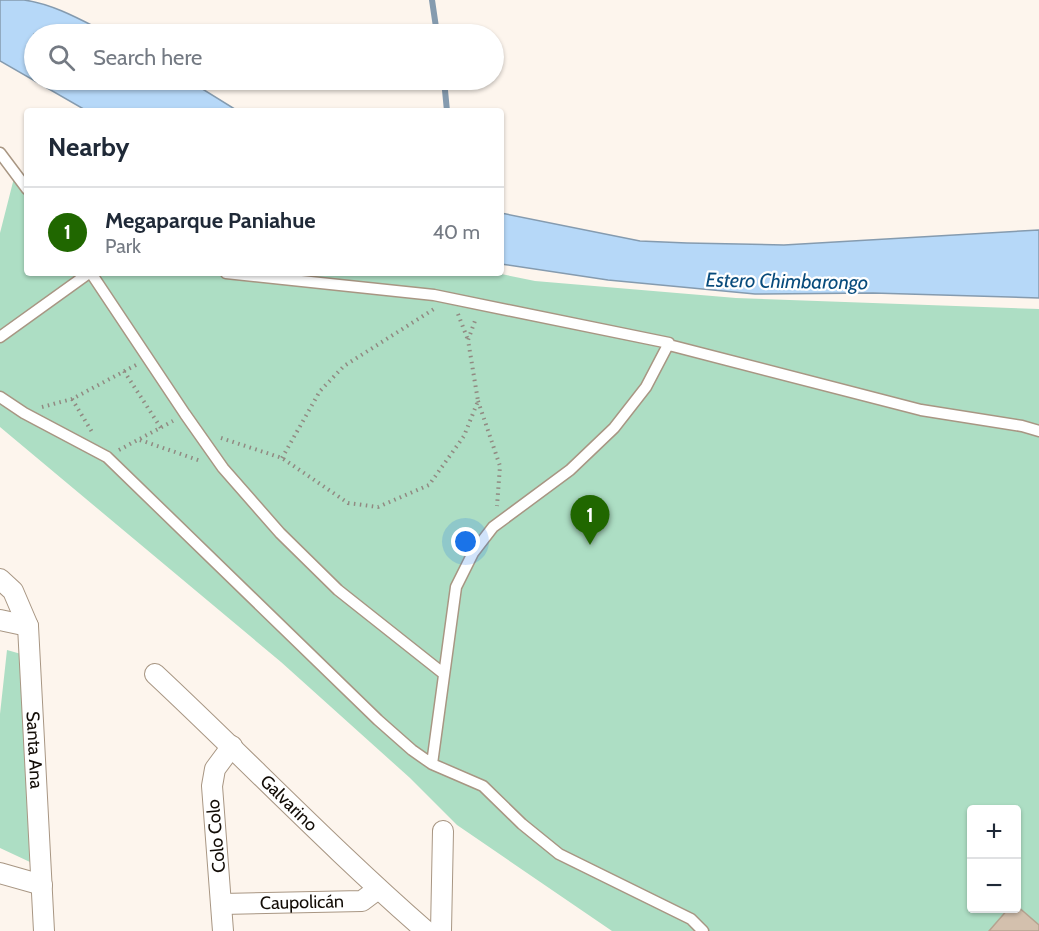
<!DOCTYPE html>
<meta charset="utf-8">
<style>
:root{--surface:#fff;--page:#f2f2f3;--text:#1f2937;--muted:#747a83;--line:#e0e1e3;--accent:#206700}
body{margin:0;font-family:Cabin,sans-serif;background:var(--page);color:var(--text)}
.controls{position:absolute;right:18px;bottom:18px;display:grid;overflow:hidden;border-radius:6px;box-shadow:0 2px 4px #0004}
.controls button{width:54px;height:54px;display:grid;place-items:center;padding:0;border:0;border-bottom:2px solid var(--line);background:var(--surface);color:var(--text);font:30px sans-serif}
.you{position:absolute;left:466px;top:542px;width:21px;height:21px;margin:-15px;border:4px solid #fff;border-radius:50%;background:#1a73e8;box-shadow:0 0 0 9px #1a73e833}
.badge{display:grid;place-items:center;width:39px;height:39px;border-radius:50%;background:var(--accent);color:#fff;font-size:20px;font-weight:700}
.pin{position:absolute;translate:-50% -50px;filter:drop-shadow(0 2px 3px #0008)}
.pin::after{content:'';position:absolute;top:32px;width:21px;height:18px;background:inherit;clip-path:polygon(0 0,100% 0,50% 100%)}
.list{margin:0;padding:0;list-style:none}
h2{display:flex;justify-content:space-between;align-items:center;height:78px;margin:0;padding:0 24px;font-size:26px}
h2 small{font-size:20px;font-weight:400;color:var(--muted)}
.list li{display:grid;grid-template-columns:39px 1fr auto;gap:18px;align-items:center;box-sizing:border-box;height:90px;padding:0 24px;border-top:2px solid var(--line)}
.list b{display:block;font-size:22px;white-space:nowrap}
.list p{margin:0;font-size:20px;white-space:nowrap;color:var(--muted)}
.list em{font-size:20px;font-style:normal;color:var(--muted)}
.icon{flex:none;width:33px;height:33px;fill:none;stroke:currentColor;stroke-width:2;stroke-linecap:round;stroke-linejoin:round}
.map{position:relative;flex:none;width:1039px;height:931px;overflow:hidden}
.search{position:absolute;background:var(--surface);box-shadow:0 2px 4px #0004;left:24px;top:24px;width:480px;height:66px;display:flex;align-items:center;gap:15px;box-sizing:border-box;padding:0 21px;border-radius:33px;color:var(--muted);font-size:22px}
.panel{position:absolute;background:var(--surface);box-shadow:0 2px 4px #0004;left:24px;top:108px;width:480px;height:168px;border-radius:6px}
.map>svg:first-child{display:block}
.green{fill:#addec4;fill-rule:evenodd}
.water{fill:#b6d8f8;stroke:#859baf;stroke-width:1.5}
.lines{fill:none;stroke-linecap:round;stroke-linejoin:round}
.stream{stroke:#859baf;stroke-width:6}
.building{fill:#d3c0ad;stroke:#b5a390;stroke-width:1.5}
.lane-casing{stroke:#a89683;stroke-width:13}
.street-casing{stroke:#a89683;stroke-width:22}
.path{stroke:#918a82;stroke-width:4;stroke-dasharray:1.5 4.5;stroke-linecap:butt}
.lane{stroke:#fff;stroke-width:10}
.street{stroke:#fff;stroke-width:20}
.labels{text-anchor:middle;stroke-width:4.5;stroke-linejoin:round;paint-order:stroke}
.street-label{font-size:18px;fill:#120c06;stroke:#fff}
.water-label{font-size:20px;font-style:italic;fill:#084b7c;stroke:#fff}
</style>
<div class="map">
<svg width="1039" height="931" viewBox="0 0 1039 931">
<rect width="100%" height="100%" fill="#fdf5ed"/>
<path class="green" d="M 14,178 L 27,181 L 27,273 L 496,273 L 535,281 L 736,298 L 1039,309 L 1039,931 L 612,931 L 457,825 L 410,778 L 281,662 L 0,427 L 0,233 ZM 972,810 L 1016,810 L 1016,908 L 972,908 Z
M 7,650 L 21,654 L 30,862 L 0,848 L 0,714 Z"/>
<path class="water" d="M 0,0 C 8,0 16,0 24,0 C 54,4 83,21 109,34 L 34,34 L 34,80 L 188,80 L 238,111 L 87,111 L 0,61 Z
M 501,213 L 640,241 L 687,243 L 784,245 L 1039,230 L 1039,298 L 873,293 L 755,294 L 608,280 L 501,264 Z"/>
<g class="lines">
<path class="stream" d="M 432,0 L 437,34
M 444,80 L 447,111"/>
</g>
<path class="building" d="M 1016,905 L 1039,925 L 1039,931 L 989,931 L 1009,908 L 1016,908 Z"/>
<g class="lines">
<g class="lane-casing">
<path id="lane" d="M 0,153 L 27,189
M 91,273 L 185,414 L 223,468 L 280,533 L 338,590 L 444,674
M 0,337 L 89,273
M 669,345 L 921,410 L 1022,426 L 1039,431
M 0,397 L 24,413 L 107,457 L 378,720 L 412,750 L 432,764 L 456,587 L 473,553 L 493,527 L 570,470 L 614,428 L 646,387 L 669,343 L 434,295 L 226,273
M 432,764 L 483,786 L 522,824 L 559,854 L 691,919 L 703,931"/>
</g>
<g class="street-casing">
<g id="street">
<path id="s1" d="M 0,579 L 13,591 L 28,626 L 44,931"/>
<path d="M 0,620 L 28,626"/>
<path id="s2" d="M 155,674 C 246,759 332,849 426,931"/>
<path d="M 0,873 L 42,885"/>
<path id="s3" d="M 222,904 L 362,901 L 378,889"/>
<path d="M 223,931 L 212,786 L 215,769 L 232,746"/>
<path d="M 441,931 L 443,831"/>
</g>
</g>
<path class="path" d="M 458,314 L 468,340
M 124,371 L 161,428
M 72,399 L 92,432
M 478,401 L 500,466 L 497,506
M 42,407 L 72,399 L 136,365
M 221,438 L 282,458 L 348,503 L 378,507 L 429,485 L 464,436 L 478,401 L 468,340 L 476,318
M 140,440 L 201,461
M 119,450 L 173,421
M 282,458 L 320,391 L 344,366 L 434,309"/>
<use href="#lane" class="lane"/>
<use href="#street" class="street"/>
</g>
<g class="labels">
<g class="street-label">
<text dy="6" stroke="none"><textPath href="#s1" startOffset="180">Santa Ana</textPath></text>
<text dy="6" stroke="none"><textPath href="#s2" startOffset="186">Galvarino</textPath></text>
<text transform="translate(216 836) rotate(-95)" y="6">Colo Colo</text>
<text dy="6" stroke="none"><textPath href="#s3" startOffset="80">Caupolicán</textPath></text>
</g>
<g class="water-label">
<text transform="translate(787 281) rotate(1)" y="7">Estero Chimbarongo</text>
</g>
</g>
</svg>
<div class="controls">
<button>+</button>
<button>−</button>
</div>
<div class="you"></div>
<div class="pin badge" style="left:590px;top:545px">1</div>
<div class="search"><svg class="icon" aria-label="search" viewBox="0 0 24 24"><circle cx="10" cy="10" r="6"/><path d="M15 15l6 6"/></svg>Search here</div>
<section class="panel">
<h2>Nearby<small></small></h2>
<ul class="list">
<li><span class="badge">1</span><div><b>Megaparque Paniahue</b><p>Park</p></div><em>40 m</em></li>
</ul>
</section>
</div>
